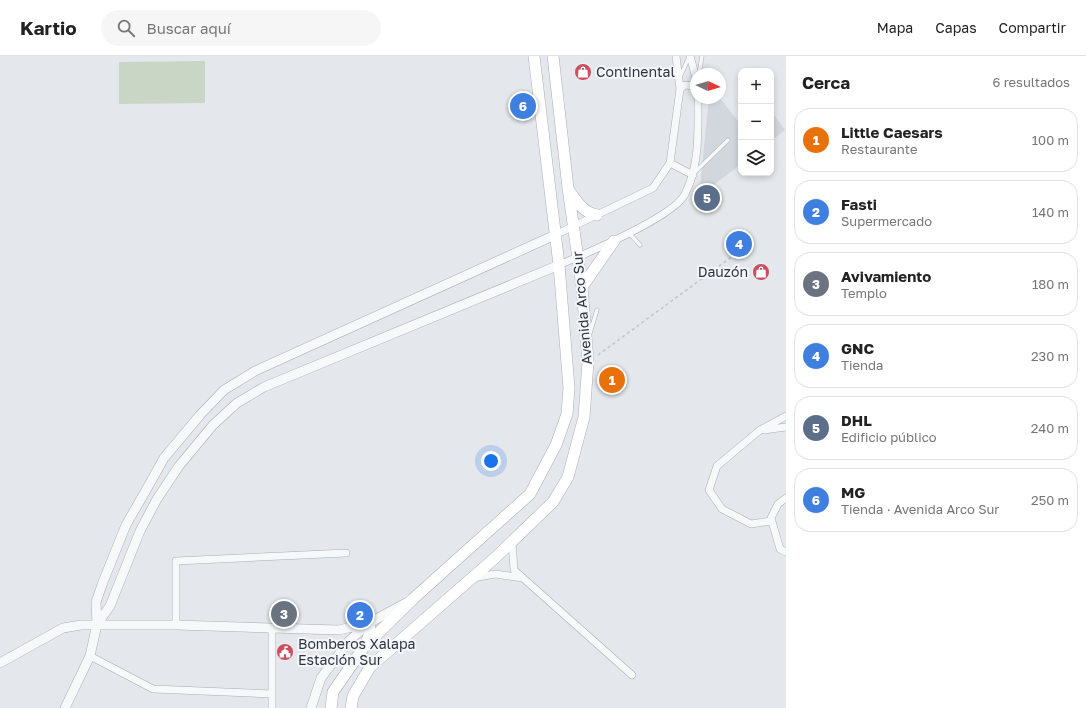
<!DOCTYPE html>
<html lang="es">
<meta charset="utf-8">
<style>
:root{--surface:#fff;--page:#f6f6f6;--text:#222;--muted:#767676;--line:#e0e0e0;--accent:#ca4f61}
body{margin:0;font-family:"Golos Text",sans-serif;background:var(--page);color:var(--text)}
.controls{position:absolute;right:12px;top:12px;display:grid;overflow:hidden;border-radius:8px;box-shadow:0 2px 6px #0003}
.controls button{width:36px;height:36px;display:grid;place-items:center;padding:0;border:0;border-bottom:1px solid var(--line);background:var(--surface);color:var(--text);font:20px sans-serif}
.compass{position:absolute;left:690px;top:12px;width:36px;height:36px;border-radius:50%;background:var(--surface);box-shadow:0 2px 6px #0003;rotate:94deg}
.you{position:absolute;left:491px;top:405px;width:14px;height:14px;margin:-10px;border:3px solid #fff;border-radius:50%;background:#1a73e8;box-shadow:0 0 0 6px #1a73e833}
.badge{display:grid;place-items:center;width:26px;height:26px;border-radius:50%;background:var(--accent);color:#fff;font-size:13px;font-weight:700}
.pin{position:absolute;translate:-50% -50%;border:2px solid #fff;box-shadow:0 1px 4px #0006}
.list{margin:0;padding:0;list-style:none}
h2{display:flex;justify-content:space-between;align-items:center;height:52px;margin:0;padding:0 16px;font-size:17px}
h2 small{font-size:13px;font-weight:400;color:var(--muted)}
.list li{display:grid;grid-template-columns:26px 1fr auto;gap:12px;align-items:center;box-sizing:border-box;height:64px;margin:0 8px 8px;padding:0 8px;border:1px solid var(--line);border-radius:16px}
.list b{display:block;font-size:15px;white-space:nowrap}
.list p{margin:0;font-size:13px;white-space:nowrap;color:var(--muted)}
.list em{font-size:13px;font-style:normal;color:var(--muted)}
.icon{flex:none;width:22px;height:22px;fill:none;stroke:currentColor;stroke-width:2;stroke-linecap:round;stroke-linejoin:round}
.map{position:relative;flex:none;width:786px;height:652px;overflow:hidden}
header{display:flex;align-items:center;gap:24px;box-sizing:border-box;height:56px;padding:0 20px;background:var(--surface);border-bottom:1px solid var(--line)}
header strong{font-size:19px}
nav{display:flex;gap:22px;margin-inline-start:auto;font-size:14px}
.search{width:280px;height:36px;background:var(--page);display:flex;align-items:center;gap:10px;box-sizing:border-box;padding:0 14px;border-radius:22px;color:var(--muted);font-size:15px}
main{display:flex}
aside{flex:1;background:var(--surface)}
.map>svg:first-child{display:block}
.built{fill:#d2d6dd}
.green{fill:#c9d5c5}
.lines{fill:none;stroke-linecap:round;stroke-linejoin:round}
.service-casing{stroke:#a9aeb5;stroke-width:4.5}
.minor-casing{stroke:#a9aeb5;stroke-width:8}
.tertiary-casing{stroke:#a9aeb5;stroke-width:10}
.secondary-casing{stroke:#a9aeb5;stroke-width:12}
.path{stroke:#c1c5ca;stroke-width:1.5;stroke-dasharray:3 3;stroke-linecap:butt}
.service{stroke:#f6f8f9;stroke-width:3.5}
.minor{stroke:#f6f8f9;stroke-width:7}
.tertiary{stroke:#f6f8f9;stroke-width:9}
.secondary{stroke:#fff;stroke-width:11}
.labels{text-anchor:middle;stroke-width:4;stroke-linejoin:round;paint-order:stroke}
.poi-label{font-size:14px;fill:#2c3443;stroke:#f4f6f8;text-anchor:start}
.street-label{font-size:14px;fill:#2c3443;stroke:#f4f6f8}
</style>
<header>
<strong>Kartio</strong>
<div class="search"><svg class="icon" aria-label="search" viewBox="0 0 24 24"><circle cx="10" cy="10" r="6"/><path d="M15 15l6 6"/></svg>Buscar aquí</div>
<nav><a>Mapa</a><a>Capas</a><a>Compartir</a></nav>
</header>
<main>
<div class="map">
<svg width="786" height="652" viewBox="0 0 786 652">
<rect width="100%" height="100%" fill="#e4e7eb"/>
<path class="built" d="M 709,42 L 720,42 L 741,69 L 741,108 L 699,140 Z
M 771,55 L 785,74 L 771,85 Z"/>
<path class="green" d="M 205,5 L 205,47 L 119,48 L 119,6 Z"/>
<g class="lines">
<g class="service-casing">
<path id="service" d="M 699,18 L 702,0
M 680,21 L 689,1
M 694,117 L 728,84
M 629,177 L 640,189
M 590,277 L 597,254"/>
</g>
<g class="minor-casing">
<path id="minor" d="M 690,0 L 696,22
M 680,33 L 685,29 L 696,30
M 670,107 L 693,119
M 555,179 L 653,132 L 670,107 L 680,33 L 676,0
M 559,209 C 585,198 674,161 685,138 C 700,109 698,74 698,42
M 764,374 L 786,371
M 786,442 L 778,448 L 771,462 L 780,493 L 786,496
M 771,465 L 751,468 L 722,453 L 709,434 L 717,410 L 760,374 L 786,360
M 473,522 L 495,518 L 523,522 L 514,514 L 512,485
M 523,522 L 632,619
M 176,569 L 176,505 L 346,497
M 90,600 L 153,633 L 272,638
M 272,652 L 272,573"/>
</g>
<g class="tertiary-casing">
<path id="tertiary" d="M 97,568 L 110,550 L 140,475 L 157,443 L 179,410 L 213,369 L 237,347 L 264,331 L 559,209
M 0,607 L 63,572 L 81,569 L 176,569 L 339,574 L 369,567
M 65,652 L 90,600 L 97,568 L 96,546 L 103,526 L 126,469 L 145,436 L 164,402 L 200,359 L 224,334 L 255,315 L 555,179
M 311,652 L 321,622 L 349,585 L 369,567 L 406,547"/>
</g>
<g class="secondary-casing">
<path id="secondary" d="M 570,136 C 578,147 583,156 597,159
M 582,231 L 614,185
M 366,587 L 370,577 L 369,567
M 331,652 L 333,636 L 364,591 L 414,542 L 530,438 L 556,389 L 567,358 L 569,332 L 559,209 L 534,0
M 351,652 L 353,640 L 370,611 L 496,501 L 553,446 L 568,421 L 584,361 L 588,306 L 582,231 L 568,132 L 553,0"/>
</g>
<path class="path" d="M 598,299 L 741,194"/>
<use href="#service" class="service"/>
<use href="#minor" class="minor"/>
<use href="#tertiary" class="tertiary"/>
<use href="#secondary" class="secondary"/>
</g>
<defs>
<g id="shop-disc" transform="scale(0.9)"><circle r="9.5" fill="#ca4f61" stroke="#f4f6f8"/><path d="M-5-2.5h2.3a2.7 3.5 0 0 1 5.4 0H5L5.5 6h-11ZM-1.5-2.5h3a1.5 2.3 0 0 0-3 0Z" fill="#fff"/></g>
<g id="civic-disc" transform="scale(0.9)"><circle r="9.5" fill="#ca4f61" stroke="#f4f6f8"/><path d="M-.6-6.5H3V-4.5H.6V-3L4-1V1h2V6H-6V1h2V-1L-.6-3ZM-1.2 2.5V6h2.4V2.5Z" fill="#fff"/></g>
</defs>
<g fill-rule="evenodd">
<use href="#shop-disc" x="583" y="16"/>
<use href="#shop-disc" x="761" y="216"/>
<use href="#civic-disc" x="285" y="596"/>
</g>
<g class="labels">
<g class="poi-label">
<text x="596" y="21">Continental</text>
<text x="748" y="221" text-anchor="end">Dauzón</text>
<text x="298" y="593">Bomberos Xalapa<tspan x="298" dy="16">Estación Sur</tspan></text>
</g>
<g class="street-label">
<text transform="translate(582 252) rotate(-95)" y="5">Avenida Arco Sur</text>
</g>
</g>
</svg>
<div class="controls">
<button>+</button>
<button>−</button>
<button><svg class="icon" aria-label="layers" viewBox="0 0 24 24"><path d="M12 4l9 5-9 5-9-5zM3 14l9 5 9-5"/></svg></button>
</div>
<svg class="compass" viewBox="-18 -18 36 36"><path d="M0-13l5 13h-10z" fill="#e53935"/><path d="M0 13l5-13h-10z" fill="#767676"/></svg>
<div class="you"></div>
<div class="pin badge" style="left:612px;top:324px;background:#e8710a">1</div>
<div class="pin badge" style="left:360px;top:559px;background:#3f7fe0">2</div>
<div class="pin badge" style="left:284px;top:558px;background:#6b7280">3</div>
<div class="pin badge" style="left:739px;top:188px;background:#3f7fe0">4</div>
<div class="pin badge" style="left:707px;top:142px;background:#5c6f8a">5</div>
<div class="pin badge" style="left:523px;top:50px;background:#3f7fe0">6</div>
</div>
<aside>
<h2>Cerca<small>6 resultados</small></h2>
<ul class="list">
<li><span class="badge" style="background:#e8710a">1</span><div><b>Little Caesars</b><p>Restaurante</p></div><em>100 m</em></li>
<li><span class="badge" style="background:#3f7fe0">2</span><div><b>Fasti</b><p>Supermercado</p></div><em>140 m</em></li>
<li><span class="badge" style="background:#6b7280">3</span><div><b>Avivamiento</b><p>Templo</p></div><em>180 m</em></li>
<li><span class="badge" style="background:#3f7fe0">4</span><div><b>GNC</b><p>Tienda</p></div><em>230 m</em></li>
<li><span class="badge" style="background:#5c6f8a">5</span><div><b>DHL</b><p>Edificio público</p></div><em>240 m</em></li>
<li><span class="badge" style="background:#3f7fe0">6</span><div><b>MG</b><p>Tienda · Avenida Arco Sur</p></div><em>250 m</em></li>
</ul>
</aside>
</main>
